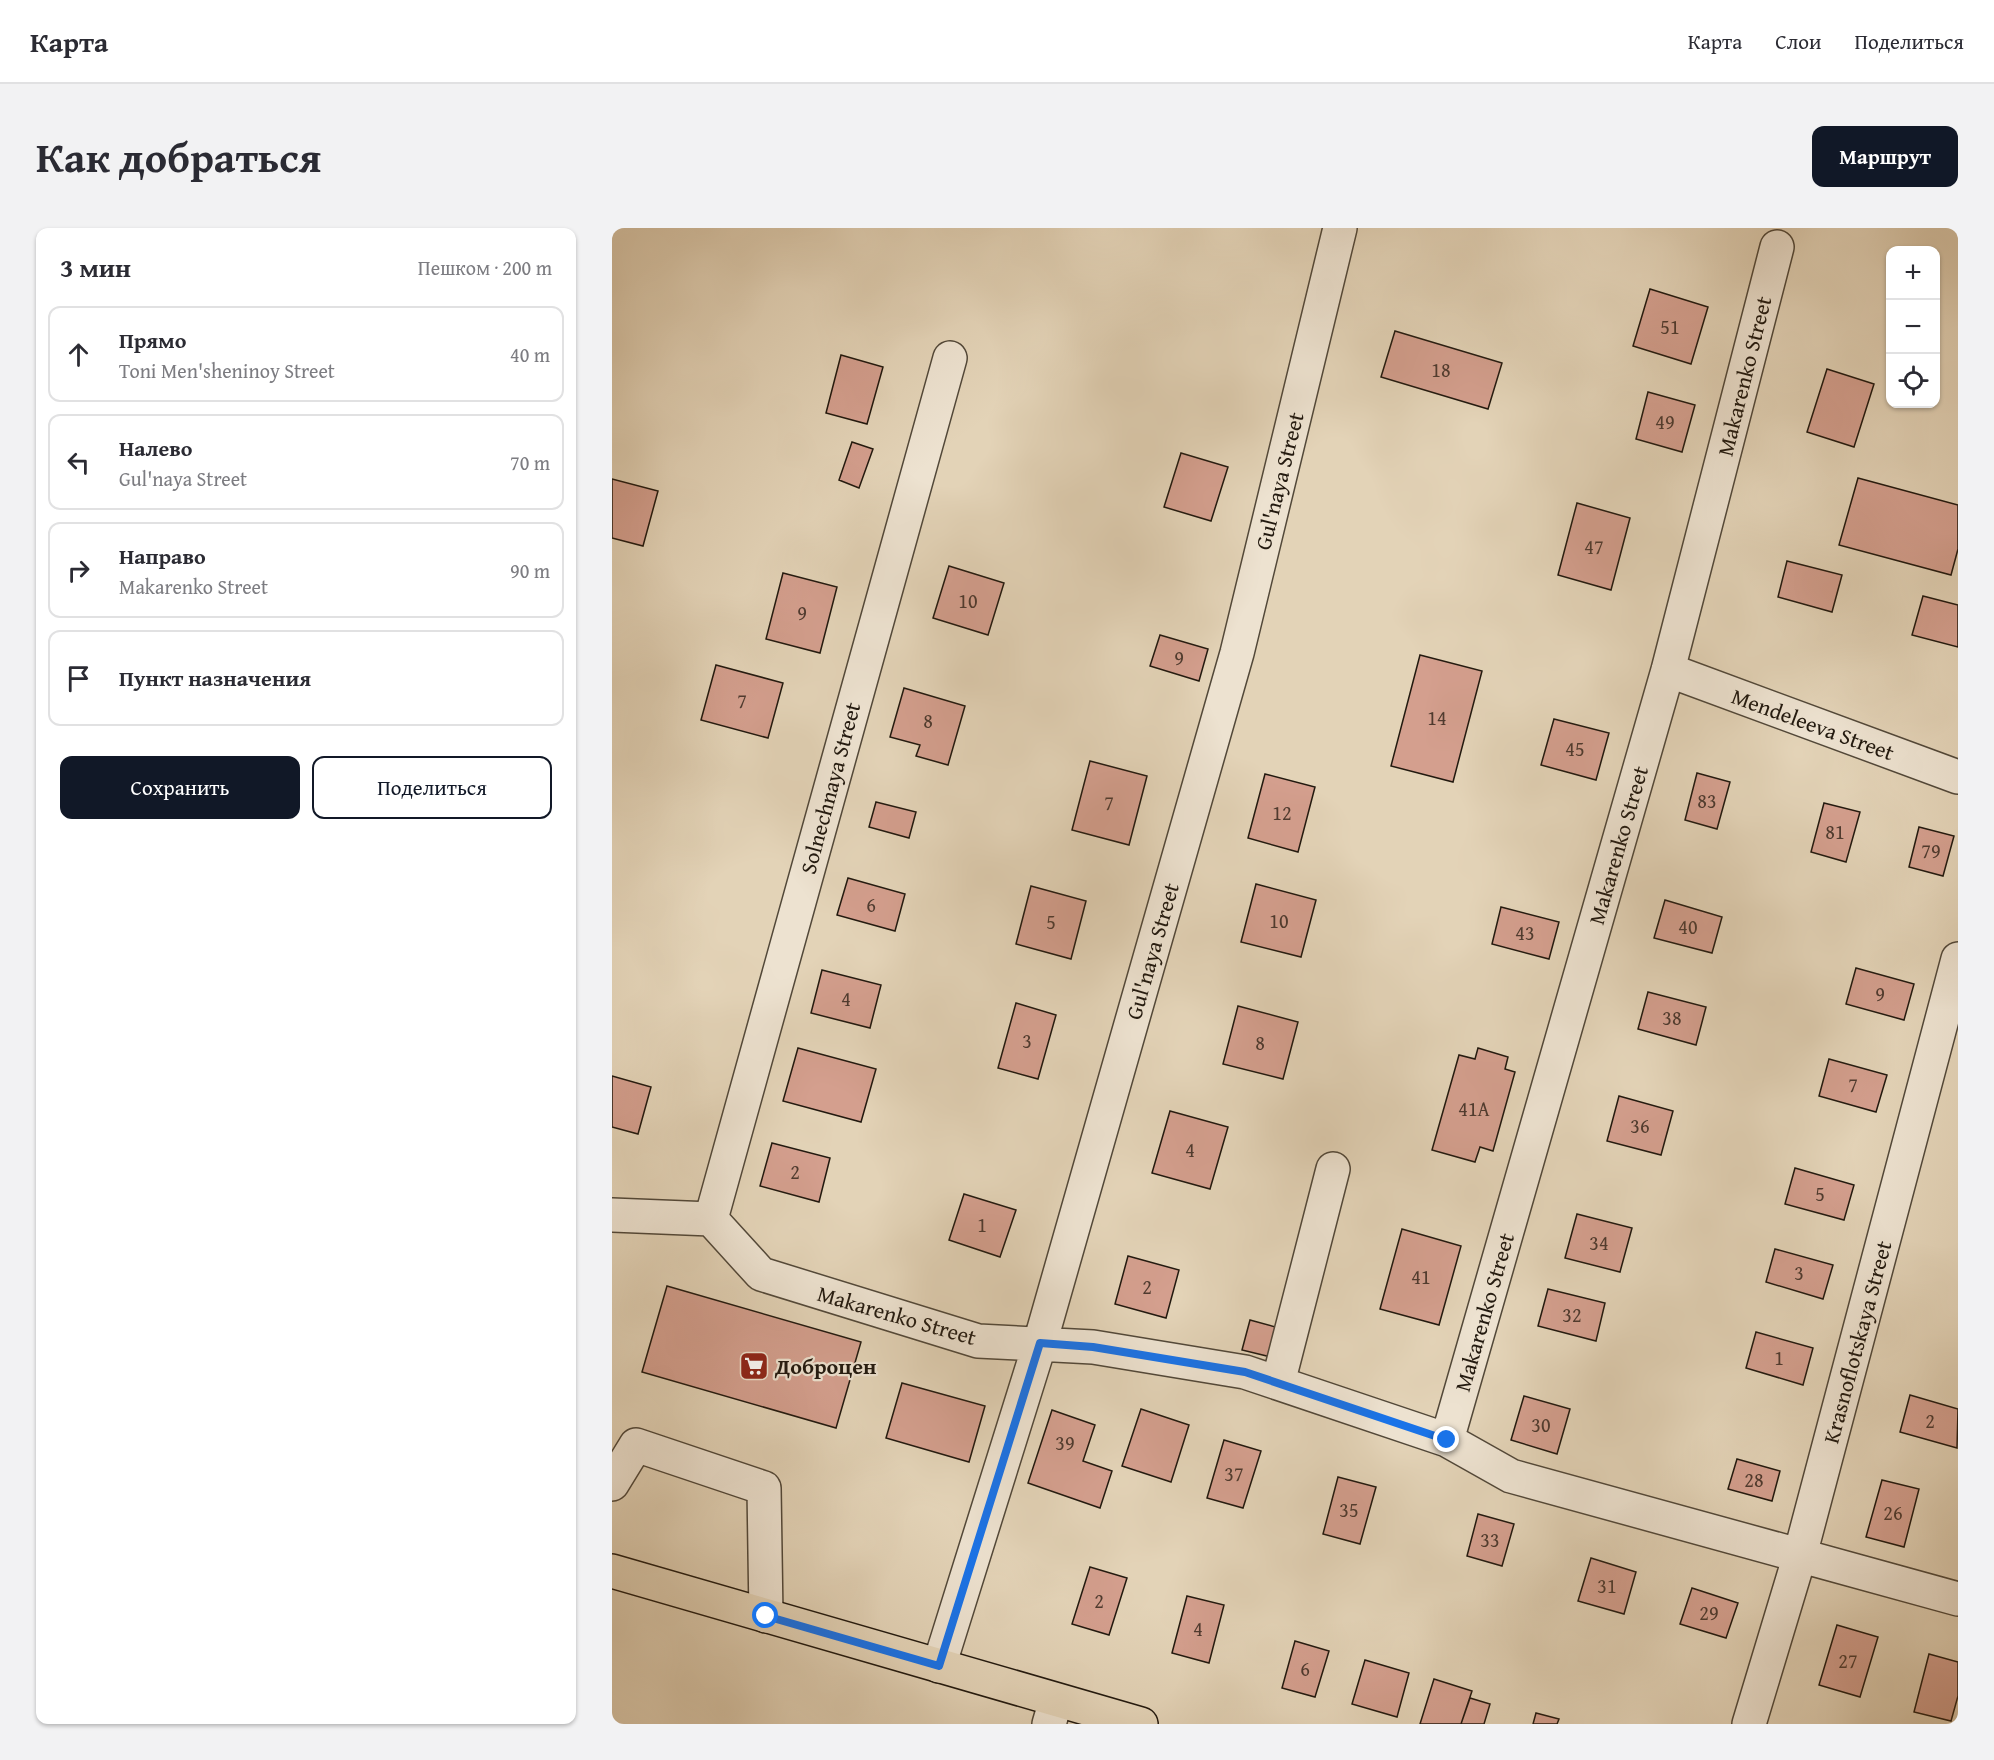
<!DOCTYPE html>
<html lang="ru">
<meta charset="utf-8">
<style>
:root{--surface:#fff;--page:#f2f2f3;--text:#2b2b33;--muted:#7c7c81;--line:#e1e1e2;--accent:#111827}
body{margin:0;font-family:"Gentium Book Plus",serif;background:var(--page);color:var(--text)}
.controls{position:absolute;right:18px;top:18px;display:grid;overflow:hidden;border-radius:12px;box-shadow:0 2px 4px #0004}
.controls button{width:54px;height:54px;display:grid;place-items:center;padding:0;border:0;border-bottom:2px solid var(--line);background:var(--surface);color:var(--text);font:30px sans-serif}
.stop{position:absolute;width:18px;height:18px;margin:-14px;border:4px solid #1a73e8;border-radius:50%;background:#fff}
.stop.end{background:#1a73e8;border-color:#fff;box-shadow:0 2px 6px #0008}
.list{margin:0;padding:0;list-style:none}
h2{display:flex;justify-content:space-between;align-items:center;height:78px;margin:0;padding:0 24px;font-size:26px}
h2 small{font-size:20px;font-weight:400;color:var(--muted)}
.list li{display:grid;grid-template-columns:39px 1fr auto;gap:18px;align-items:center;box-sizing:border-box;height:96px;margin:0 12px 12px;padding:0 12px;border:2px solid var(--line);border-radius:12px}
.list b{display:block;font-size:22px;white-space:nowrap}
.list p{margin:0;font-size:20px;white-space:nowrap;color:var(--muted)}
.list em{font-size:20px;font-style:normal;color:var(--muted)}
.actions{display:flex;gap:12px;padding:18px 24px}
.actions a{flex:1;padding:14px 0;border:2px solid var(--accent);border-radius:12px;text-align:center;font-size:21px;color:var(--accent)}
.actions .main{background:var(--accent);color:#fff}
.icon{flex:none;width:33px;height:33px;fill:none;stroke:currentColor;stroke-width:2;stroke-linecap:round;stroke-linejoin:round}
.map{position:relative;flex:none;width:1346px;height:1496px;overflow:hidden;border-radius:12px}
header{display:flex;align-items:center;gap:36px;box-sizing:border-box;height:84px;padding:0 30px;background:var(--surface);border-bottom:2px solid var(--line)}
header strong{font-size:28px}
nav{display:flex;gap:33px;margin-inline-start:auto;font-size:21px}
.intro{display:flex;align-items:center;justify-content:space-between;box-sizing:border-box;height:144px;padding:0 36px}
h1{margin:0;font-size:42px}
.button{padding:15px 27px;border-radius:12px;background:var(--accent);color:#fff;font-size:21px;font-weight:700}
main{display:flex;gap:36px;padding:0 36px}
aside{flex:1;background:var(--surface);border-radius:12px;box-shadow:0 2px 4px #0004}
.map>svg:first-child{display:block}
.building{fill:#d49f8e;stroke:#22190f;stroke-width:1.5}
.lines{fill:none;stroke-linecap:round;stroke-linejoin:round}
.minor-casing{stroke:#524839;stroke-width:36}
.major-casing{stroke:#22190f;stroke-width:36}
.minor{stroke:#ede2d0;stroke-width:33}
.major{stroke:#e3d3b7;stroke-width:33}
.route{stroke:#1a73e8;stroke-width:8}
.labels{text-anchor:middle;stroke-width:4.5;stroke-linejoin:round;paint-order:stroke}
.number-label{font-size:20px;fill:#4e3a2f}
.street-label{font-size:22px;fill:#22190f;stroke:#ede2d0}
.poi-label{font-size:22px;font-weight:bold;fill:#22190f;stroke:#ede2d0;text-anchor:start}
</style>
<header>
<strong>Карта</strong>
<nav><a>Карта</a><a>Слои</a><a>Поделиться</a></nav>
</header>
<div class="intro"><h1>Как добраться</h1><a class="button">Маршрут</a></div>
<main>
<aside>
<h2>3 мин<small>Пешком · 200 m</small></h2>
<ul class="list">
<li><svg class="icon" aria-label="ahead" viewBox="0 0 24 24"><path d="M12 20V5M6 11l6-6 6 6"/></svg><div><b>Прямо</b><p>Toni Men'sheninoy Street</p></div><em>40 m</em></li>
<li><svg class="icon" aria-label="left" viewBox="0 0 24 24"><path d="M17 20v-9H6M10 6l-5 5 5 5"/></svg><div><b>Налево</b><p>Gul'naya Street</p></div><em>70 m</em></li>
<li><svg class="icon" aria-label="right" viewBox="0 0 24 24"><path d="M7 20v-9h11M14 6l5 5-5 5"/></svg><div><b>Направо</b><p>Makarenko Street</p></div><em>90 m</em></li>
<li><svg class="icon" aria-label="arrive" viewBox="0 0 24 24"><path d="M6 21V4h12l-3 4 3 4H6"/></svg><div><b>Пункт назначения</b></div></li>
</ul>
<div class="actions"><a class="main">Сохранить</a><a>Поделиться</a></div>
</aside>
<div class="map">
<svg width="1346" height="1496" viewBox="0 0 1346 1496">
<rect width="100%" height="100%" fill="#e3d3b7"/>
<filter id="stains"><feTurbulence type="fractalNoise" baseFrequency=".00333" numOctaves="4"/><feColorMatrix values="0 0 0 0 .2 0 0 0 0 .09 0 0 0 0 .02 0 0 0 .5 -.17"/></filter>
<radialGradient id="worn" r=".72"><stop offset=".6" stop-color="#630" stop-opacity="0"/><stop offset="1" stop-color="#630" stop-opacity=".3"/></radialGradient>
<path class="building" d="M 1038,61 L 1096,79 L 1079,136 L 1021,118 Z
M 783,103 L 890,135 L 876,181 L 769,149 Z
M 229,127 L 271,139 L 255,196 L 214,185 Z
M 1215,141 L 1262,156 L 1242,219 L 1195,204 Z
M 1036,164 L 1083,177 L 1070,224 L 1024,211 Z
M 240,214 L 261,221 L 247,260 L 227,252 Z
M 569,225 L 616,239 L 599,293 L 552,279 Z
M 1246,250 L 1346,277 L 1346,321 L 1339,347 L 1227,317 Z
M 0,251 L 46,263 L 31,318 L 0,310 Z
M 965,275 L 1018,290 L 999,362 L 946,347 Z
M 1175,333 L 1230,347 L 1220,384 L 1166,369 Z
M 337,338 L 392,355 L 376,407 L 321,390 Z
M 171,345 L 225,359 L 208,425 L 154,411 Z
M 1311,368 L 1346,377 L 1346,419 L 1300,407 Z
M 548,407 L 596,421 L 587,453 L 538,438 Z
M 808,427 L 870,443 L 841,554 L 779,538 Z
M 104,437 L 171,455 L 156,510 L 89,492 Z
M 292,460 L 353,478 L 336,537 L 304,528 L 308,517 L 278,509 Z
M 942,491 L 997,505 L 984,552 L 929,537 Z
M 478,533 L 535,548 L 517,617 L 460,602 Z
M 1085,545 L 1118,554 L 1105,601 L 1073,592 Z
M 653,546 L 703,559 L 686,624 L 636,610 Z
M 264,574 L 304,584 L 297,610 L 257,599 Z
M 1212,575 L 1248,584 L 1234,634 L 1199,624 Z
M 1307,599 L 1342,608 L 1331,648 L 1297,639 Z
M 236,650 L 293,666 L 283,703 L 225,687 Z
M 644,656 L 704,672 L 689,729 L 629,714 Z
M 419,658 L 474,673 L 459,731 L 404,716 Z
M 1053,672 L 1110,689 L 1100,725 L 1042,710 Z
M 889,679 L 947,694 L 937,731 L 880,716 Z
M 1244,740 L 1302,756 L 1292,792 L 1234,776 Z
M 210,742 L 269,757 L 258,800 L 199,785 Z
M 1036,764 L 1094,779 L 1084,817 L 1026,801 Z
M 404,775 L 444,787 L 426,851 L 386,840 Z
M 626,778 L 686,794 L 671,851 L 611,836 Z
M 186,820 L 264,841 L 249,894 L 171,873 Z
M 866,820 L 896,829 L 893,841 L 903,844 L 881,923 L 868,919 L 863,934 L 820,922 L 847,827 L 863,831 Z
M 1217,831 L 1275,847 L 1264,884 L 1207,868 Z
M 0,848 L 39,859 L 26,906 L 0,899 Z
M 1007,868 L 1061,883 L 1049,927 L 995,913 Z
M 558,883 L 616,899 L 598,961 L 540,945 Z
M 160,915 L 218,930 L 207,974 L 148,958 Z
M 1183,940 L 1242,957 L 1232,992 L 1173,976 Z
M 352,966 L 404,982 L 388,1029 L 337,1012 Z
M 965,986 L 1020,1000 L 1008,1044 L 953,1030 Z
M 790,1001 L 849,1018 L 827,1097 L 768,1081 Z
M 1163,1021 L 1221,1037 L 1211,1071 L 1154,1054 Z
M 516,1028 L 567,1042 L 554,1090 L 503,1076 Z
M 55,1058 L 249,1114 L 224,1200 L 30,1144 Z
M 936,1061 L 993,1075 L 984,1113 L 926,1098 Z
M 638,1092 L 667,1100 L 659,1129 L 630,1122 Z
M 1144,1104 L 1201,1120 L 1191,1157 L 1134,1140 Z
M 290,1155 L 373,1178 L 357,1234 L 274,1210 Z
M 1298,1167 L 1346,1181 L 1345,1220 L 1288,1204 Z
M 912,1168 L 958,1181 L 945,1226 L 899,1212 Z
M 529,1181 L 577,1197 L 559,1254 L 510,1238 Z
M 440,1182 L 483,1197 L 471,1233 L 500,1243 L 488,1280 L 416,1255 Z
M 612,1212 L 649,1223 L 631,1280 L 595,1270 Z
M 1125,1231 L 1168,1243 L 1160,1273 L 1116,1261 Z
M 726,1249 L 764,1259 L 748,1316 L 711,1306 Z
M 1270,1252 L 1307,1261 L 1292,1319 L 1254,1309 Z
M 866,1286 L 902,1296 L 890,1338 L 855,1328 Z
M 979,1330 L 1024,1344 L 1012,1386 L 966,1373 Z
M 478,1339 L 515,1350 L 497,1407 L 460,1396 Z
M 1080,1360 L 1126,1375 L 1114,1410 L 1068,1396 Z
M 575,1368 L 612,1377 L 597,1435 L 560,1425 Z
M 1225,1397 L 1266,1409 L 1248,1469 L 1207,1457 Z
M 683,1413 L 717,1423 L 703,1469 L 670,1460 Z
M 1317,1426 L 1346,1434 L 1346,1468 L 1339,1493 L 1302,1484 Z
M 753,1432 L 797,1445 L 785,1489 L 740,1476 Z
M 822,1451 L 860,1463 L 849,1496 L 808,1496 Z
M 858,1470 L 878,1476 L 872,1496 L 849,1496 Z
M 924,1485 L 947,1491 L 945,1496 L 921,1496 Z"/>
<g class="lines">
<g class="minor-casing">
<path id="minor" d="M 1056,442 L 1346,549
M 0,987 L 99,991 L 149,1046 L 366,1113 L 481,1119 L 633,1144 L 835,1212 L 899,1248 L 1346,1371
M 99,991 L 338,130
M 666,1155 L 721,941
M 835,1212 L 1056,442 L 1165,19
M 0,1256 L 24,1217 L 152,1260 L 154,1388
M 327,1438 L 428,1115 L 625,425 L 728,0
M 437,1496 L 444,1472
M 1137,1496 L 1188,1327 L 1346,731"/>
</g>
<g class="major-casing">
<path id="major" d="M 0,1343 L 529,1496"/>
</g>
<use href="#minor" class="minor"/>
<use href="#major" class="major"/>
</g>
<g class="lines">
<path class="route" d="M 154,1388 L 327,1438 L 428,1115 L 481,1119 L 633,1144 L 835,1212"/>
</g>
<defs>
<g id="supermarket-square" transform="scale(1.5)"><rect x="-9" y="-9" width="18" height="18" rx="4" fill="#8f2418" stroke="#ede2d0"/><path d="M-6-5.5h2.5l.6 2H6L4.5 2H-2.5L-4.4-4H-6ZM-1.5 3.2a1.3 1.3 0 1 0 .1 0ZM3 3.2a1.3 1.3 0 1 0 .1 0Z" fill="#fff"/></g>
</defs>
<g fill-rule="evenodd">
<use href="#supermarket-square" x="142" y="1138"/>
</g>
<g class="labels">
<g class="number-label">
<text x="1058" y="106">51</text>
<text x="829" y="149">18</text>
<text x="1053" y="201">49</text>
<text x="982" y="326">47</text>
<text x="356" y="380">10</text>
<text x="190" y="392">9</text>
<text x="567" y="437">9</text>
<text x="130" y="480">7</text>
<text x="825" y="497">14</text>
<text x="316" y="500">8</text>
<text x="963" y="528">45</text>
<text x="1095" y="580">83</text>
<text x="497" y="582">7</text>
<text x="670" y="592">12</text>
<text x="1223" y="611">81</text>
<text x="1319" y="630">79</text>
<text x="259" y="684">6</text>
<text x="667" y="700">10</text>
<text x="439" y="701">5</text>
<text x="1076" y="706">40</text>
<text x="913" y="712">43</text>
<text x="1268" y="773">9</text>
<text x="234" y="778">4</text>
<text x="1060" y="797">38</text>
<text x="415" y="820">3</text>
<text x="648" y="822">8</text>
<text x="1241" y="864">7</text>
<text x="862" y="888">41А</text>
<text x="1028" y="905">36</text>
<text x="578" y="929">4</text>
<text x="183" y="951">2</text>
<text x="1208" y="973">5</text>
<text x="370" y="1004">1</text>
<text x="987" y="1022">34</text>
<text x="1187" y="1052">3</text>
<text x="809" y="1056">41</text>
<text x="535" y="1066">2</text>
<text x="960" y="1094">32</text>
<text x="1167" y="1137">1</text>
<text x="1318" y="1200">2</text>
<text x="929" y="1204">30</text>
<text x="453" y="1222">39</text>
<text x="622" y="1253">37</text>
<text x="1142" y="1259">28</text>
<text x="737" y="1289">35</text>
<text x="1281" y="1292">26</text>
<text x="878" y="1319">33</text>
<text x="995" y="1365">31</text>
<text x="487" y="1380">2</text>
<text x="1097" y="1392">29</text>
<text x="586" y="1408">4</text>
<text x="1236" y="1440">27</text>
<text x="693" y="1448">6</text>
</g>
<g class="street-label">
<text transform="translate(1132 148) rotate(-76)" y="8">Makarenko Street</text>
<text transform="translate(667 253) rotate(-76)" y="8">Gul'naya Street</text>
<text transform="translate(1201 496) rotate(20)" y="8">Mendeleeva Street</text>
<text transform="translate(218 560) rotate(-75)" y="8">Solnechnaya Street</text>
<text transform="translate(1006 617) rotate(-74)" y="8">Makarenko Street</text>
<text transform="translate(540 723) rotate(-74)" y="8">Gul'naya Street</text>
<text transform="translate(872 1084) rotate(-74)" y="8">Makarenko Street</text>
<text transform="translate(285 1087) rotate(16)" y="8">Makarenko Street</text>
<text transform="translate(1245 1114) rotate(-75)" y="8">Krasnoflotskaya Street</text>
</g>
<g class="poi-label">
<text x="163" y="1146">Доброцен</text>
</g>
</g>
<rect width="100%" height="100%" filter="url(#stains)"/>
<rect width="100%" height="100%" fill="url(#worn)"/>
</svg>
<div class="controls">
<button>+</button>
<button>−</button>
<button><svg class="icon" aria-label="locate" viewBox="0 0 24 24"><circle cx="12" cy="12" r="6"/><path d="M12 2v4M12 18v4M2 12h4M18 12h4"/></svg></button>
</div>
<div class="stop" style="left:154px;top:1388px"></div>
<div class="stop end" style="left:835px;top:1212px"></div>
</div>
</main>
